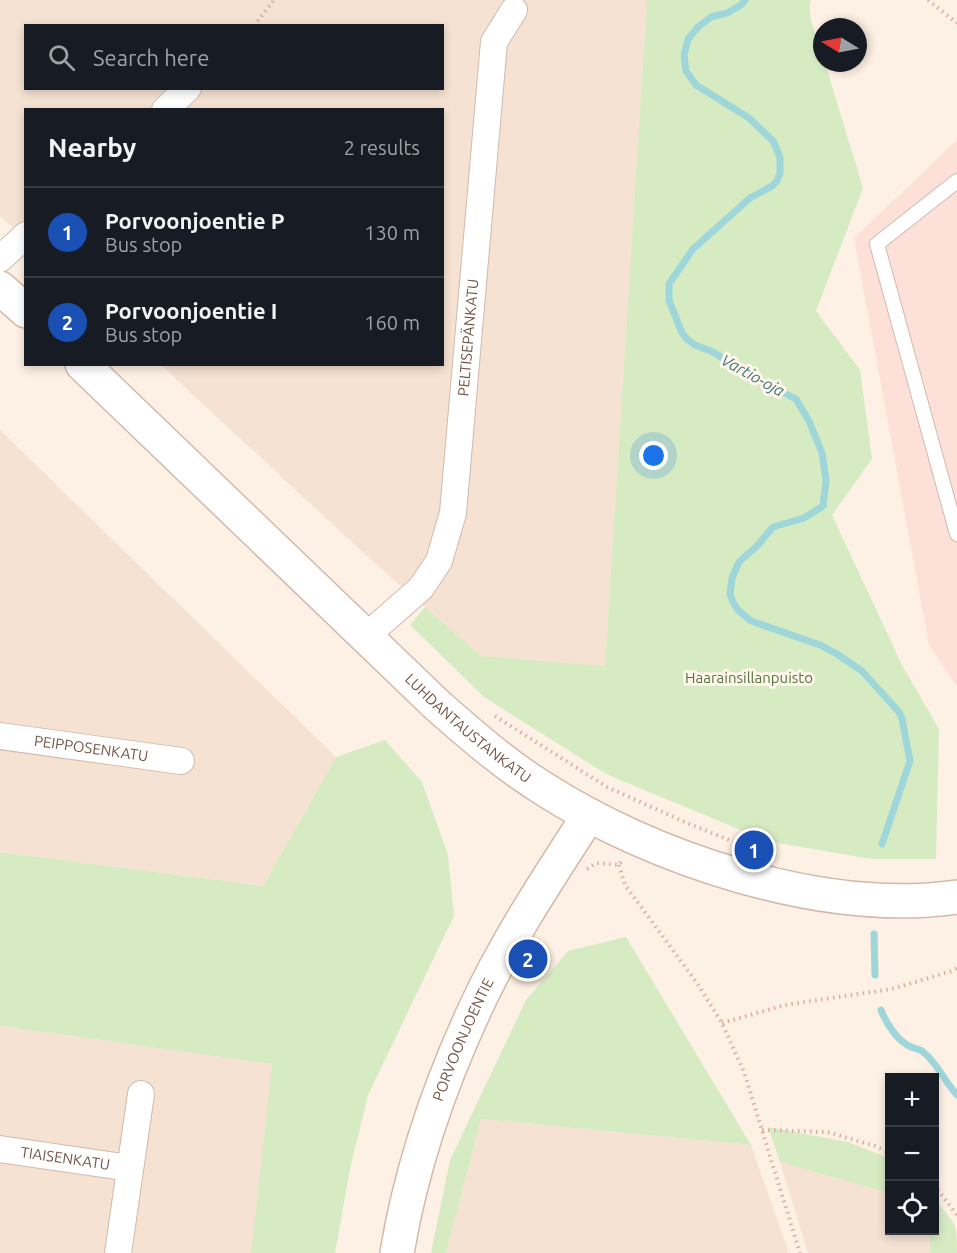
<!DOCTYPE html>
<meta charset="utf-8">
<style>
:root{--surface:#171b24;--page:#242831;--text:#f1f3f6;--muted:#9ea1a6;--line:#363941;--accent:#e95b47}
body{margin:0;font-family:Ubuntu,sans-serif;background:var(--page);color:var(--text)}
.controls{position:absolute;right:18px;bottom:18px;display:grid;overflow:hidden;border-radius:0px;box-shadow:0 3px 9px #0003}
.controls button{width:54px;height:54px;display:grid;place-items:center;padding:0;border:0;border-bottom:2px solid var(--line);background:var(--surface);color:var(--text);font:30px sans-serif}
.compass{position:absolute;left:813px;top:18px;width:54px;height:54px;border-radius:50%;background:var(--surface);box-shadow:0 3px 9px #0003;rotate:280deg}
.you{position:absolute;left:654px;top:456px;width:21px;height:21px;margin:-15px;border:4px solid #fff;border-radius:50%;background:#1a73e8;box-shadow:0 0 0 9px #1a73e833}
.badge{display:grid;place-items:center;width:39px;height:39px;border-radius:50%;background:var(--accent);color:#fff;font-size:20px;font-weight:700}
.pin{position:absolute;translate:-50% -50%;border:3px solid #fff;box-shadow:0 2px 6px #0006}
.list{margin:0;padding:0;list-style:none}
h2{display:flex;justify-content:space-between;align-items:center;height:78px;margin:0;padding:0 24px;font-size:26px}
h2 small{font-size:20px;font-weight:400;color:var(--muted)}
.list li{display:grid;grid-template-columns:39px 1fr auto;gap:18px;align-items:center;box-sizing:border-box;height:90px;padding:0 24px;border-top:2px solid var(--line)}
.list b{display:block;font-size:22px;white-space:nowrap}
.list p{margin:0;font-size:20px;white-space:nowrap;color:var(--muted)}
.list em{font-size:20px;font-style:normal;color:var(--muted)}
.icon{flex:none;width:33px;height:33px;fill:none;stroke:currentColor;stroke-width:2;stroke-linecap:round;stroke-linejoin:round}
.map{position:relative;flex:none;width:957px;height:1253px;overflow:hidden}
.search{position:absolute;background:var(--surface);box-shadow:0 3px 9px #0003;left:24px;top:24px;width:420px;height:66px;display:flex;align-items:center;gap:15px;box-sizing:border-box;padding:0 21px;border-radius:0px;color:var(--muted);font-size:22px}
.panel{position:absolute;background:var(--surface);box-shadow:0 3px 9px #0003;left:24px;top:108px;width:420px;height:258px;border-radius:0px}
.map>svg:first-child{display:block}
.residential{fill:#f5e2d3;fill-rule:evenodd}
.commercial{fill:#fde0d8}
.green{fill:#d7ebc3}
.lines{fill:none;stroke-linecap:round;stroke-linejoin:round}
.stream{stroke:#9fd6d9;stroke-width:7}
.lane-casing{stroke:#d1baad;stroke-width:16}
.street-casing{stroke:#d1baad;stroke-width:28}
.secondary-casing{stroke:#d4b9ab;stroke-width:36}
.path{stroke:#d8af9f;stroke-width:4;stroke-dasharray:1.5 4.5;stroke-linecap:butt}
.lane{stroke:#fff;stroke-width:14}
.street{stroke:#fff;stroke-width:26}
.secondary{stroke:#fff;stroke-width:33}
.labels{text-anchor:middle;stroke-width:6;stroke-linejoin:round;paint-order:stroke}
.street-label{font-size:15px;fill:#765549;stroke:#fff5ec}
.park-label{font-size:15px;fill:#54763e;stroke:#fff5ec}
.water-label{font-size:16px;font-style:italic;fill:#3c787c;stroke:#fff5ec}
</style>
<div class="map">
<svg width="957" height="1253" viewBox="0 0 957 1253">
<rect width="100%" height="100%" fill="#fdf1e5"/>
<path class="residential" d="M 0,0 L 647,0 L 605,667 L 481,656 L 370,559 L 161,365 L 442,364 L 442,110 L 26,110 L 25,239 L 0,216 ZM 26,26 L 442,26 L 442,88 L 26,88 Z
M 0,430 L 336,757 L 263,886 L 0,852 Z
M 0,1026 L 272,1064 L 251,1253 L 0,1253 Z
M 481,1119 L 751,1145 L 789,1253 L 446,1253 Z
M 780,1162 L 889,1193 L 890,1230 L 927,1231 L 929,1233 L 930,1253 L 808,1253 Z"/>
<path class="commercial" d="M 957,140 L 957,686 L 929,645 L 854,238 Z"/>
<path class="green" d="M 647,0 L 811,0 C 805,19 822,42 822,63 L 825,63 L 863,188 L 816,311 L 860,370 L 872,459 L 832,515 L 902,665 L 939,729 L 936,859 L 871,859 L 767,841 L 606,774 L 484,697 L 410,625 L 425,607 L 481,656 L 605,666 Z
M 385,740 L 422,782 L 448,855 L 454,916 L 368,1095 L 350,1169 L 335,1253 L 251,1253 L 272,1064 L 0,1026 L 0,852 L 263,886 L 336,757 Z
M 626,937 L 751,1145 L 481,1119 L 446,1253 L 431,1253 L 450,1160 L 526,1000 L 568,951 Z
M 768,1127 L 848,1142 L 889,1158 L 889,1193 L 780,1162 Z
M 935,1200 C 955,1223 957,1222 957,1253 L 930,1253 L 929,1233 L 927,1231 L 934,1230 Z"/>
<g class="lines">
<path class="stream" d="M 745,0 L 741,5 L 727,13 L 711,17 L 698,27 L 688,39 L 684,55 L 686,71 L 696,85 L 749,118 L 773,141 L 780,157 L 780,173 L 777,181 L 772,186 L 750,198 L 693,249 L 669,284 L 669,300 L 682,333 L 687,339 L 695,345 L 711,351 L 757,379 L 796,399 L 809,421 L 822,453 L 826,480 L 823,506 L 804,518 L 773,527 L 757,546 L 739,562 L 732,578 L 730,594 L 733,602 L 738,610 L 751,621 L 820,645 L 837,654 L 862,671 L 899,712 L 902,719 L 910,761 L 882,844
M 874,934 L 875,975
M 881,1010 C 886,1023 897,1040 909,1046 C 913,1048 919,1049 922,1051 C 937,1062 945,1082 957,1095"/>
<g class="lane-casing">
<path id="lane" d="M 957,181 L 877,244 L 957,534"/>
</g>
<g class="street-casing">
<g id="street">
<path d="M 165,110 L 188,88"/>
<path d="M 0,259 L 26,235"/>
<path id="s1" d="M 365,637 L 421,588 L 439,561 L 453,513 L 494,42 L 514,10"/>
<path id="s2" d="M 0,736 L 181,761"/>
<path id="s3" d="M 0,1149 L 130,1168"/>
<path d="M 118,1253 L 141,1094"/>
</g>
</g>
<g class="secondary-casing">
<g id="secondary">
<path d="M 0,288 L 26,311"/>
<path id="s4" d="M 82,364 L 437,705 C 470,734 503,763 541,787 C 652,859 824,916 957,897"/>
<path id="s5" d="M 397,1253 C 411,1169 440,1084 476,1007 C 507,940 549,877 589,815"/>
</g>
</g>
<path class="path" d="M 928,0 L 957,23
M 254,26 L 274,0
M 495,716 L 607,787 L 687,823 L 751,849
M 619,865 L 625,885 L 697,983 L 722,1023 L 744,1072 L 800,1253
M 587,869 L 596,863 L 619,865 L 622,860
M 722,1023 L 785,1005 L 892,989 L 952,971 L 957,968
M 762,1130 L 827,1132 L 875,1146 L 890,1153
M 934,1185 L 957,1215"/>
<use href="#lane" class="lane"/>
<use href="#street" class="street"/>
<use href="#secondary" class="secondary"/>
</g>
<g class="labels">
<g class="street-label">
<text dy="5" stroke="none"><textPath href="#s1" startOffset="333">PELTISEPÄNKATU</textPath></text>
<text dy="5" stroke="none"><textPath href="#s4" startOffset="531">LUHDANTAUSTANKATU</textPath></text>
<text dy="5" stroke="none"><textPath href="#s2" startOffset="92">PEIPPOSENKATU</textPath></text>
<text dy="5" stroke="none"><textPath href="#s5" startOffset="224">PORVOONJOENTIE</textPath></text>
<text dy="5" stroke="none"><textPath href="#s3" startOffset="66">TIAISENKATU</textPath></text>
</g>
<g class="park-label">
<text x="749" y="683">Haarainsillanpuisto</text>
</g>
<g class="water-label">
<text transform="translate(753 375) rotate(29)" y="6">Vartio-oja</text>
</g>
</g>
</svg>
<div class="controls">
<button>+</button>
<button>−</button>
<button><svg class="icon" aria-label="locate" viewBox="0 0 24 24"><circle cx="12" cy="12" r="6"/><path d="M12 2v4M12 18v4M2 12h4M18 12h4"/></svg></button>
</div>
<svg class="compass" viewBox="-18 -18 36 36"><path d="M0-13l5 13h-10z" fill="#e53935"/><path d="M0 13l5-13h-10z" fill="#9ea1a6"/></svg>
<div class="you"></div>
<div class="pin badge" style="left:754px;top:850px;background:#1a4fb4">1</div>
<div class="pin badge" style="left:528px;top:959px;background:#1a4fb4">2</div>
<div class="search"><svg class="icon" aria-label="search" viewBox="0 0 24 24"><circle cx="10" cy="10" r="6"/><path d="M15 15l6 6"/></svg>Search here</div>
<section class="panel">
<h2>Nearby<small>2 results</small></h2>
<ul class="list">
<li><span class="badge" style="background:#1a4fb4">1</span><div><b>Porvoonjoentie P</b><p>Bus stop</p></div><em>130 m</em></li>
<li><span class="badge" style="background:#1a4fb4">2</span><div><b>Porvoonjoentie I</b><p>Bus stop</p></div><em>160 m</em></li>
</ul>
</section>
</div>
